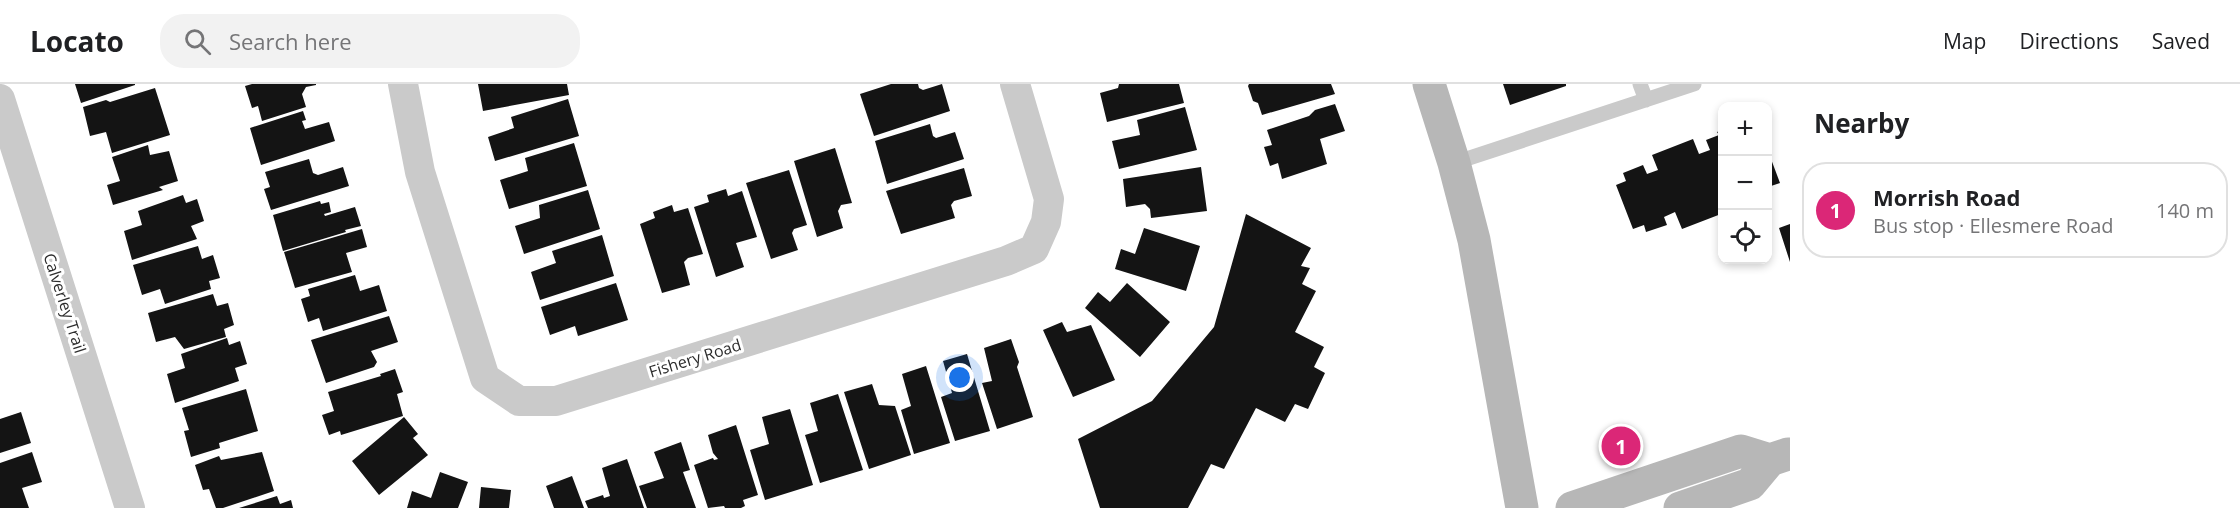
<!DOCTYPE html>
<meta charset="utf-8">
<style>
:root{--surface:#fff;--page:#f2f2f2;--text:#202124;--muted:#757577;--line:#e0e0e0;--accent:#db2777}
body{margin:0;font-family:"Open Sans",sans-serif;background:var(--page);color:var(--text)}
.controls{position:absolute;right:18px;top:18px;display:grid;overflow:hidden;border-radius:12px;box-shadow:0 3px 9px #0003}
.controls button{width:54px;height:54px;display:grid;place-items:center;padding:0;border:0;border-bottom:2px solid var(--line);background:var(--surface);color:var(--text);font:30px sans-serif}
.you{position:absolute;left:960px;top:294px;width:21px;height:21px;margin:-15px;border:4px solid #fff;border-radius:50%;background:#1a73e8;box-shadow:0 0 0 9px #1a73e833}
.badge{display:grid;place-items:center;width:39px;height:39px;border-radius:50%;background:var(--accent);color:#fff;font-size:20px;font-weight:700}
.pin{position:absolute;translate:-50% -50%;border:3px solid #fff;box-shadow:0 2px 6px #0006}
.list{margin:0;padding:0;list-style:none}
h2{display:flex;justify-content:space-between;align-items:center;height:78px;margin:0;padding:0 24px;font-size:26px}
h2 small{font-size:20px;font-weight:400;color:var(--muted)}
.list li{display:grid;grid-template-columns:39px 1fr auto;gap:18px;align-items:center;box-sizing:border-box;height:96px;margin:0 12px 12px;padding:0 12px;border:2px solid var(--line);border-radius:24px}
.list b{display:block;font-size:22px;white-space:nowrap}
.list p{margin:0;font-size:20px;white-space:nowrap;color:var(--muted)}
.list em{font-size:20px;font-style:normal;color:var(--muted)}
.icon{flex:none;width:33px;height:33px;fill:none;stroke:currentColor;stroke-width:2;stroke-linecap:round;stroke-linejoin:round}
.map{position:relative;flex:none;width:1790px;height:424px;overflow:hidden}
header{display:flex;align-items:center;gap:36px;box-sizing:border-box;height:84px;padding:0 30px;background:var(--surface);border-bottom:2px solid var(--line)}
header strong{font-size:28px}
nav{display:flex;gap:33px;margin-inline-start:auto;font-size:21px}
.search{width:420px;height:54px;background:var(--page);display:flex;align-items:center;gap:15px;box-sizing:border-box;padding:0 21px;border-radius:24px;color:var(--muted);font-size:22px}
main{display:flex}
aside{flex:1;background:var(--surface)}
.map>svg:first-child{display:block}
.building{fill:#141414}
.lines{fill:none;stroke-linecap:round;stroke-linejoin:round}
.lane{stroke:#cacaca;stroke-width:15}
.street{stroke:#cacaca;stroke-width:30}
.secondary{stroke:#b7b7b7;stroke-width:33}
.labels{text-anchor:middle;stroke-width:6;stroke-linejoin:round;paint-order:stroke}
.street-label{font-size:16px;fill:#2d2d2d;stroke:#fff}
</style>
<header>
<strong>Locato</strong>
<div class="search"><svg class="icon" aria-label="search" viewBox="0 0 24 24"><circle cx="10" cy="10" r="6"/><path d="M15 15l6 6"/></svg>Search here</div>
<nav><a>Map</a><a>Directions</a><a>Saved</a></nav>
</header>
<main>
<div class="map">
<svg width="1790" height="424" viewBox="0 0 1790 424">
<rect width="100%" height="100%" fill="#fff"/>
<path class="building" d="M 75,0 L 135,0 L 135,1 L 81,19 Z
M 252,0 L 316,0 L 316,1 L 306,3 L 302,10 L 306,23 L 262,37 L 258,22 L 252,24 L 245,2 Z
M 478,0 L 567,0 L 569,11 L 483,27 Z
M 891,0 L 918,0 L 919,4 L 923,6 L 942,0 L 950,27 L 874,52 L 860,10 Z
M 1119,0 L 1179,0 L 1184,19 L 1107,38 L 1100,9 L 1118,4 Z
M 1249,0 L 1331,0 L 1335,10 L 1262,31 L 1258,19 L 1253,17 L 1248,2 Z
M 1503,0 L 1566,0 L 1566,2 L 1510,21 Z
M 155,4 L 170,51 L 112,69 L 106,48 L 90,52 L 83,23 L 106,16 L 110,18 Z
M 568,15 L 579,52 L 495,77 L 488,53 L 514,44 L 511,33 Z
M 1335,20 L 1345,47 L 1320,55 L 1327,80 L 1282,95 L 1278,79 L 1270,82 L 1264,63 L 1272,61 L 1267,46 L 1309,32 L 1315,26 Z
M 1185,23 L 1197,66 L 1119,85 L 1112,57 L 1140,51 L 1137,36 Z
M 303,27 L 306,36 L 302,37 L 305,45 L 329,38 L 335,57 L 261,81 L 250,44 Z
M 930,40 L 933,52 L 936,54 L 955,48 L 964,75 L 887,100 L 875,57 Z
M 1722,46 L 1722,128 L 1721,130 L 1682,145 L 1675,128 L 1664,133 L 1667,141 L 1646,148 L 1644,141 L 1633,145 L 1616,101 L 1626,97 L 1623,89 L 1643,81 L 1647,90 L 1658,86 L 1652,71 L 1693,55 L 1699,70 L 1710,66 L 1706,56 L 1719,51 L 1717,48 Z
M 574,59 L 587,102 L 509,125 L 500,96 L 528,87 L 525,74 Z
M 148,61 L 150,71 L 169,67 L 178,97 L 159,103 L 163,106 L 113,121 L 107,101 L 120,97 L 112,73 Z
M 835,64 L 852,119 L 841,121 L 838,127 L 843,144 L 817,153 L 794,77 Z
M 1768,67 L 1780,99 L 1768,103 Z
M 309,75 L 313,89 L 318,91 L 343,83 L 349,102 L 271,126 L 264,105 L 270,103 L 265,88 Z
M 1201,83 L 1207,127 L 1151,134 L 1150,125 L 1145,120 L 1126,123 L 1123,95 Z
M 964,84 L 972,112 L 954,117 L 951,121 L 955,134 L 901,150 L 886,107 Z
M 789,86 L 807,141 L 794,145 L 792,149 L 798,166 L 771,175 L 746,99 Z
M 726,105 L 728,112 L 742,107 L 757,153 L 736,159 L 744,183 L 716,193 L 694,123 L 709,118 L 707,111 Z
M 588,106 L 600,145 L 524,170 L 515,142 L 540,134 L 539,121 Z
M 183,111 L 186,119 L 197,115 L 204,137 L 191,142 L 197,155 L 132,176 L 124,147 L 142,141 L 138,127 Z
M 320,117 L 321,120 L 329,118 L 331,128 L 324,130 L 325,132 L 355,123 L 361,142 L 345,146 L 346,148 L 283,167 L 273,131 Z
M 672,121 L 674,128 L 688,124 L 703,170 L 688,174 L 684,178 L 690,201 L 662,209 L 640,140 L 655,134 L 653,128 Z
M 1246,130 L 1311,164 L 1301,182 L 1310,184 L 1302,200 L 1316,207 L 1295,248 L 1324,263 L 1314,283 L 1325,289 L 1308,325 L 1295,320 L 1285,338 L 1256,324 L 1224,385 L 1211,380 L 1188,424 L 1100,424 L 1078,355 L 1152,317 L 1214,243 Z
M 1790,140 L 1790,178 L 1779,144 Z
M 1144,144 L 1200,162 L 1186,207 L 1115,185 L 1121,165 L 1135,170 Z
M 362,145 L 367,163 L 346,169 L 352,188 L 295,204 L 284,168 Z
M 602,151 L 614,192 L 540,216 L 531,188 L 556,179 L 552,167 Z
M 198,162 L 202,175 L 213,171 L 220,194 L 209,197 L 211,205 L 165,220 L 160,205 L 142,211 L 133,181 Z
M 355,191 L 360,207 L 379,201 L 387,227 L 323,247 L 319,234 L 308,238 L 301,215 L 310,212 L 308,205 Z
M 616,199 L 628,236 L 578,252 L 575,242 L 550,251 L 541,223 Z
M 1127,199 L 1170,238 L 1140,273 L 1085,224 L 1098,208 L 1110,218 Z
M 213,210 L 217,222 L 228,219 L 234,241 L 224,245 L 226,253 L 184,265 L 175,253 L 156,258 L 148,229 Z
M 389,232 L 398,258 L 371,267 L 377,278 L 374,283 L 326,299 L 311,256 Z
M 1062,238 L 1067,248 L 1091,241 L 1115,296 L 1073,313 L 1043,246 Z
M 227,254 L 229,261 L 240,257 L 247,280 L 235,284 L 239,297 L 175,319 L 167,290 L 185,284 L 181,270 Z
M 1011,255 L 1019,278 L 1017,283 L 1033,333 L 997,345 L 982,299 L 992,297 L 984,264 Z
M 967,270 L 990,347 L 955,357 L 941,313 L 952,309 L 943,277 Z
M 926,282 L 950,359 L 914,370 L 901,326 L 911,322 L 902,290 Z
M 395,285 L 403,308 L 397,310 L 403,332 L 341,351 L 340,347 L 329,351 L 322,331 L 334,327 L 328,308 L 381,292 L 380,290 Z
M 872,300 L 879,321 L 895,322 L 911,371 L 869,385 L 844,308 Z
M 246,305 L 258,347 L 219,359 L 220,364 L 191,373 L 184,347 L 189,346 L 182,324 Z
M 838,310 L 863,386 L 820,399 L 805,351 L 818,347 L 810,319 Z
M 790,325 L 813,401 L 765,416 L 750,366 L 769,360 L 762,333 Z
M 21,328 L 31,359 L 0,369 L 0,335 Z
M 404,333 L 418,350 L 413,354 L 428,371 L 379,411 L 352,377 Z
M 736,341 L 758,411 L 743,416 L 745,422 L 741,424 L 725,424 L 724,422 L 708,424 L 694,381 L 713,374 L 714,376 L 718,375 L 713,369 L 708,351 Z
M 681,358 L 690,386 L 683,388 L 696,424 L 647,424 L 639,402 L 664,394 L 654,368 Z
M 32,368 L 42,398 L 22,404 L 29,424 L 0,424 L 0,379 Z
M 262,368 L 274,407 L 223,424 L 216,424 L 209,405 L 203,406 L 195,381 L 219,372 L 221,376 Z
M 627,375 L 644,424 L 588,424 L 585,417 L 603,411 L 604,414 L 610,412 L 602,384 Z
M 440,388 L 468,398 L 458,424 L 407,424 L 412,407 L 431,414 Z
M 572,392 L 584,424 L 554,424 L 546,402 Z
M 481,403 L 511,406 L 509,424 L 479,424 Z
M 277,412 L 280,420 L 291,416 L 293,424 L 239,424 Z"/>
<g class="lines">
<path class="lane" d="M 1640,0 L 1646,16
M 1454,79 L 1694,0"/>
<path class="street" d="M 403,0 L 420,88 L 485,294 L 519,317 L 556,317 L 1006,177 L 1034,165 L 1046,138 L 1049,115 L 1015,0
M 0,15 L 130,424"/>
<path class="secondary" d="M 1429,0 L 1454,79 L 1474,156 L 1522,424
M 1572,424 L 1741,367 L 1770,376
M 1680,424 L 1750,400 L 1770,376 L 1788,370"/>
</g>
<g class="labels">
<g class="street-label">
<text transform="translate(65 219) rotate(72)" y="6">Calverley Trail</text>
<text transform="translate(695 274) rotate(-17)" y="6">Fishery Road</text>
</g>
</g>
</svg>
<div class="controls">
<button>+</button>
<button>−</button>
<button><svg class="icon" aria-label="locate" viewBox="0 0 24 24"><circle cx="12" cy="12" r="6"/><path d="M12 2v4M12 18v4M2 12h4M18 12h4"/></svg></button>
</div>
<div class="you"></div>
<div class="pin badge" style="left:1621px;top:362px">1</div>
</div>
<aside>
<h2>Nearby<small></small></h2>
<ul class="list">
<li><span class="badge">1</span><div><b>Morrish Road</b><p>Bus stop · Ellesmere Road</p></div><em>140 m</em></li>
</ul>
</aside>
</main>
